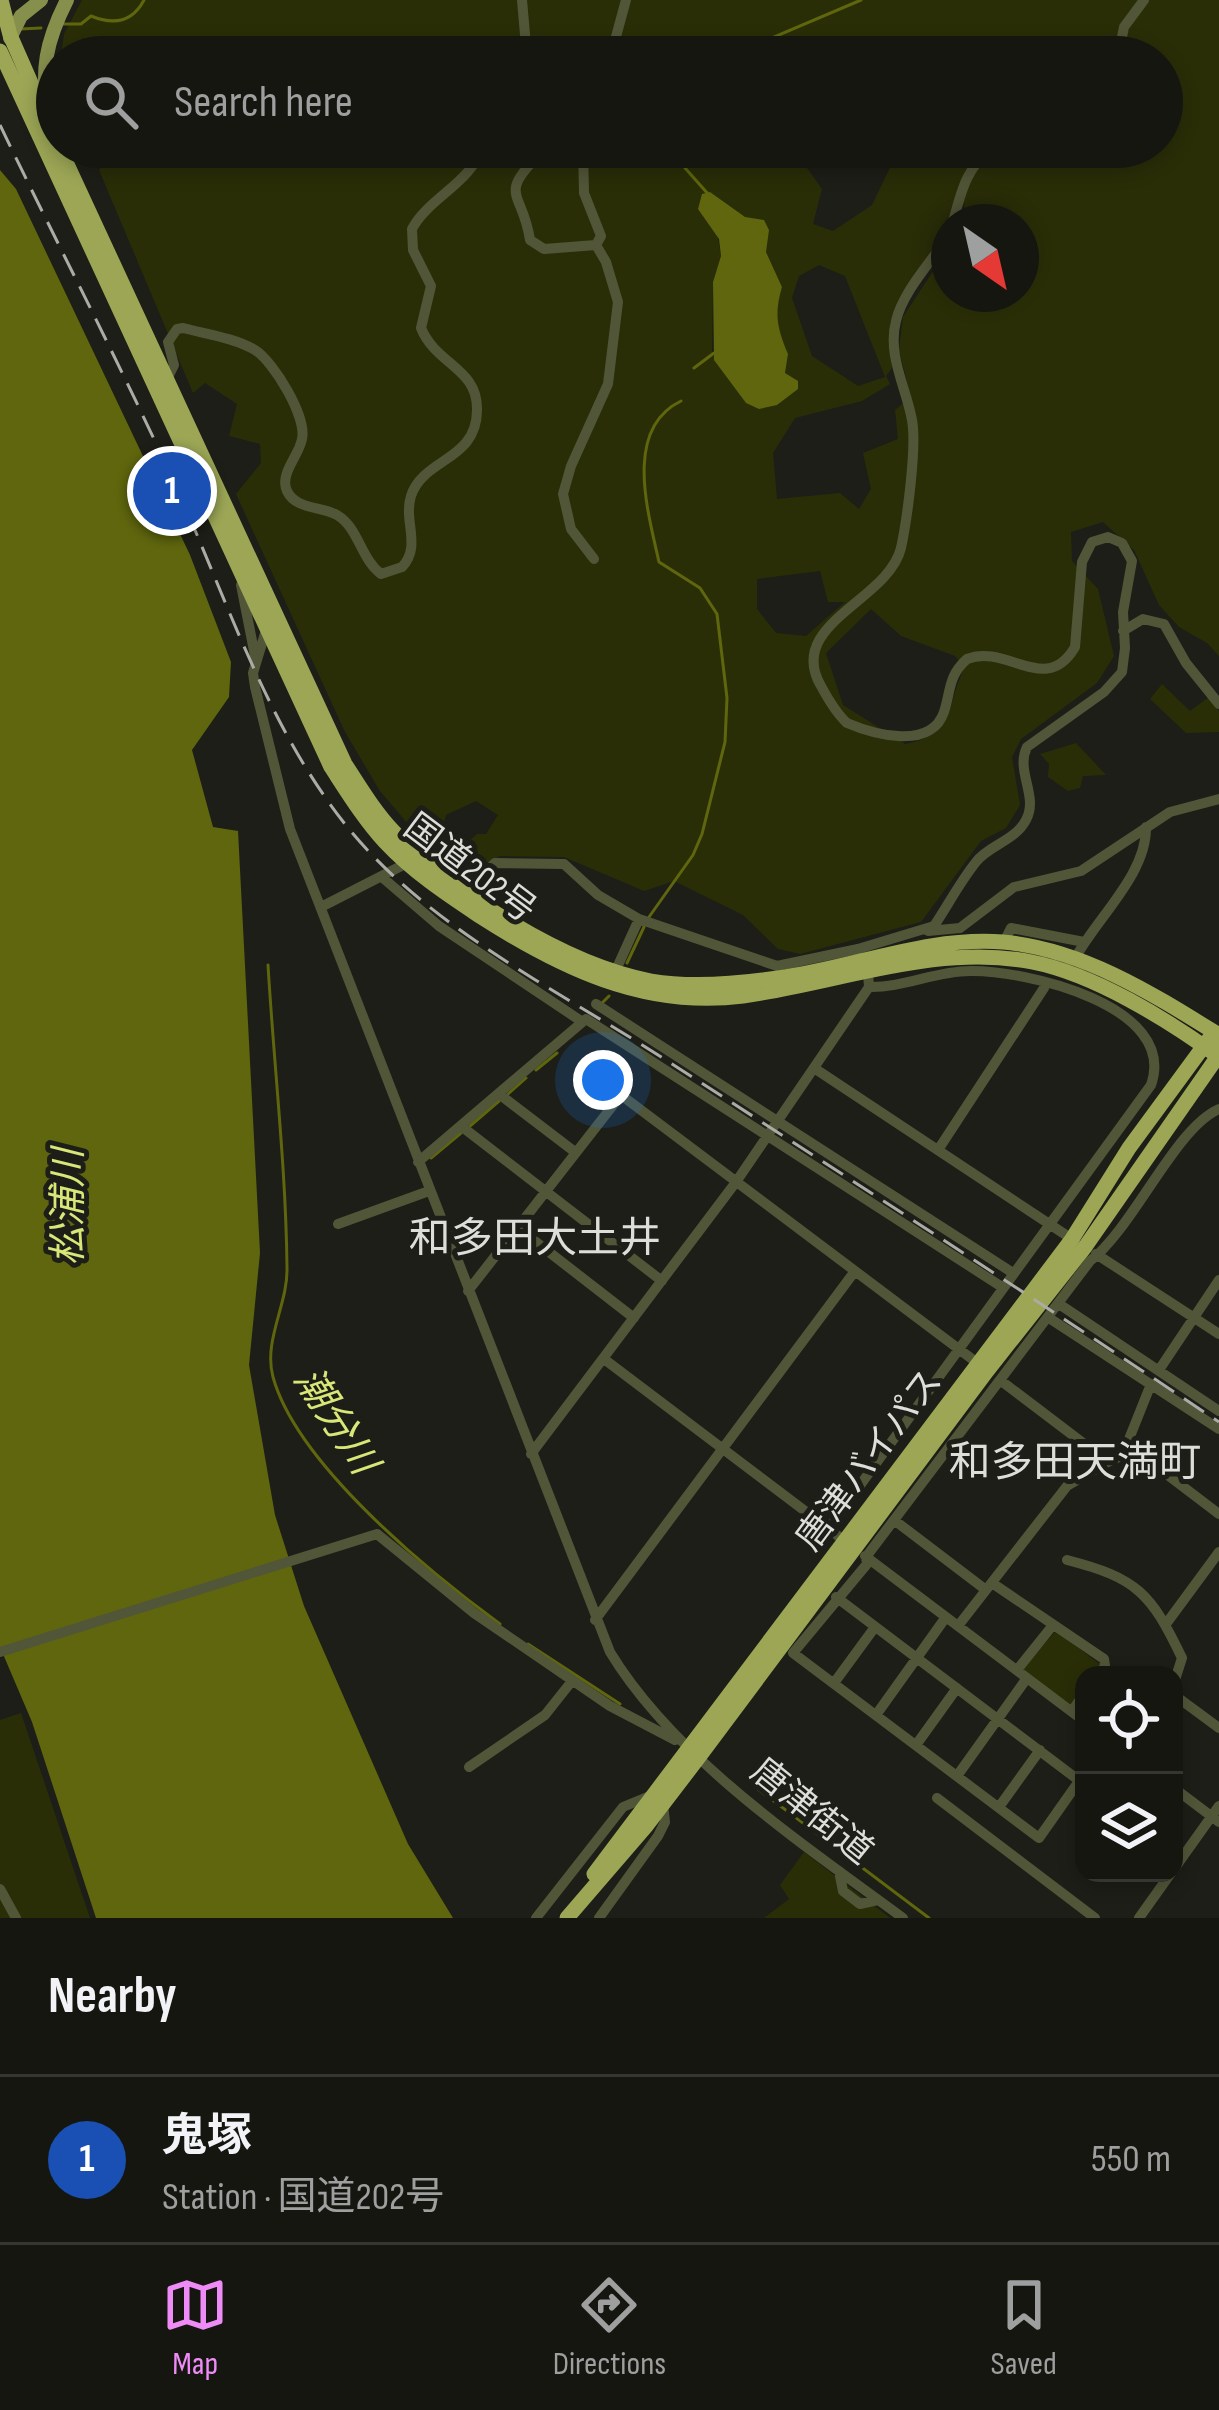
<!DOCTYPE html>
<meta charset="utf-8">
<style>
:root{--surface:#161611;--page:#1f1f1a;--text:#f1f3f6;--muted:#9e9f9f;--line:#353531;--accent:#ef8bf7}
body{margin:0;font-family:"Sofia Sans Condensed","Noto Sans JP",sans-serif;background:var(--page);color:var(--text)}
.controls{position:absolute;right:36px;bottom:36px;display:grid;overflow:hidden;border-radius:24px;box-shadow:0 6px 18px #0003}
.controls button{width:108px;height:108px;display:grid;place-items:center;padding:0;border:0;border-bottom:3px solid var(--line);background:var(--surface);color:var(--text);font:60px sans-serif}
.compass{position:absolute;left:931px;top:204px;width:108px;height:108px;border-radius:50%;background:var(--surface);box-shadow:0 6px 18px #0003;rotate:146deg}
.you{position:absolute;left:603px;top:1080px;width:42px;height:42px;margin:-30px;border:9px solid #fff;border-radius:50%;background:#1a73e8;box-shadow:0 0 0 18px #1a73e833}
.badge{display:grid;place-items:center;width:78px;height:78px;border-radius:50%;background:var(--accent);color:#fff;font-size:39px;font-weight:700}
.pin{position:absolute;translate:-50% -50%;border:6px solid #fff;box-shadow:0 3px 12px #0006}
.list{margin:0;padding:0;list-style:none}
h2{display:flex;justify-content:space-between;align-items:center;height:156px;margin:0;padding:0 48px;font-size:51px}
h2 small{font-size:39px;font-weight:400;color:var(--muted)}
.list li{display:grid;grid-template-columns:78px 1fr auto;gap:36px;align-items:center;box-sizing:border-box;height:168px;padding:0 48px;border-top:3px solid var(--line)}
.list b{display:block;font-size:45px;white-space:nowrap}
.list p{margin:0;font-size:39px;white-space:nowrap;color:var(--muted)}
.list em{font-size:39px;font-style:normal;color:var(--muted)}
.icon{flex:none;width:66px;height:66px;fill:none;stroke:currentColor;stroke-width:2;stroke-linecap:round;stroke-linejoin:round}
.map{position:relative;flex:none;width:1219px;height:1918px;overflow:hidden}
.search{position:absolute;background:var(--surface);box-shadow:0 6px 18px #0003;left:36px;right:36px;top:36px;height:132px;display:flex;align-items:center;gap:30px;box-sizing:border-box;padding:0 42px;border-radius:66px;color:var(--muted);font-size:45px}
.sheet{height:324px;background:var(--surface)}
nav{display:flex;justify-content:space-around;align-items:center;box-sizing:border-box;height:168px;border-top:3px solid var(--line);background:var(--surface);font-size:33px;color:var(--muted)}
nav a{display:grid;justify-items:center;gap:6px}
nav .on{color:var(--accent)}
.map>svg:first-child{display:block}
.green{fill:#2a2e07;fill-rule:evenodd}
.water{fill:#5f660d}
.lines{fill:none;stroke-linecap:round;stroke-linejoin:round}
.stream{stroke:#5f660d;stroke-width:3}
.minor{stroke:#525638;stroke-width:10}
.major{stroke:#878f4d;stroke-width:14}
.highway{stroke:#9ca655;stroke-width:15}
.rail{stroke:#abaca6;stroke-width:3;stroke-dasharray:24 12;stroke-linecap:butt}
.labels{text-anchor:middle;stroke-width:10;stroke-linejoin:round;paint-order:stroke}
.street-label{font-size:36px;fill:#ddded9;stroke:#1d1e17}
.water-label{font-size:39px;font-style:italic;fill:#d9e678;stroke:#1d1e17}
.quarter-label{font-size:42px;fill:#ddded9;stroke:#1d1e17}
</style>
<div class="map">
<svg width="1219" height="1918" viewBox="0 0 1219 1918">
<rect width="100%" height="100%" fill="#1d1e17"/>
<path class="green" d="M 82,0 L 1219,0 L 1219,656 L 1207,643 L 1179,627 L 1159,605 L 1134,550 L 1103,522 L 1071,532 L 1072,561 L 1098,589 L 1114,656 L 1097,683 L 1021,739 L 1012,757 L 1020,805 L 1006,828 L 981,841 L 921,922 L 800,954 L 778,949 L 743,915 L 674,881 L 644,891 L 564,857 L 500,856 L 470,871 L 457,864 L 458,851 L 477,834 L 486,834 L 498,815 L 476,801 L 446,815 L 439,842 L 419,837 L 380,791 L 345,732 L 236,494 L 261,463 L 260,444 L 229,436 L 237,404 L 205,383 L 193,393 L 99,170 L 116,147 L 752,147 L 805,165 L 822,189 L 813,224 L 833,231 L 872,205 L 900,147 L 1077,147 C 1100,164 1120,167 1142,147 L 1162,147 L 1162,129 L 1171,121 L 1170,62 L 1138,52 L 1136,57 L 61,57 L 64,34 ZM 711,193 L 745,218 L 764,220 L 766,252 L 782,287 L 775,311 L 776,327 L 788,354 L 785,373 L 746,403 L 712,354 L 713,282 L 721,257 ZM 965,203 L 960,222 L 1021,222 L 1021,294 L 949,294 L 949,247 L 903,317 L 899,350 L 911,397 L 895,410 L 898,439 L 863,453 L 871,489 L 859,509 L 840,493 L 777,499 L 773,453 L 795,418 L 862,401 L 890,384 L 886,376 L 892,368 L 890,323 L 949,222 ZM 819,265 L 845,276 L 885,377 L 858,386 L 812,356 L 792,298 L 799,276 ZM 820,571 L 828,602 L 845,602 L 806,636 L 776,633 L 757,609 L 757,579 ZM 871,609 L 901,636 L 955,656 L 965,667 C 944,707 959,734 905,744 L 843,705 L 826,653 Z
M 1162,684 L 1190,711 L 1209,697 L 1219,711 L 1219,732 L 1186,733 L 1150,699 Z
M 1076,743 L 1106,775 L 1083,776 L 1080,788 L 1068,791 L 1048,777 L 1049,764 L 1040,754 Z
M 1056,1631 L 1102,1666 L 1095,1675 L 1084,1675 L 1084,1690 L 1074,1704 L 1068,1705 L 1024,1672 L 1024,1666 Z
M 21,1713 L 90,1918 L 0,1918 L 0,1720 Z
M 804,1852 L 890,1918 L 764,1918 L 789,1899 L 780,1885 Z"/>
<path class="water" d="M 0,170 L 16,189 L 190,555 L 231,662 L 229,697 L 192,750 L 213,827 L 238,831 L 260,1253 L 249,1365 L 275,1515 L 304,1606 L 408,1844 L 453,1918 L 96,1918 L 32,1722 L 0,1647 Z
M 710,192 L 745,217 L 764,220 L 769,230 L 766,252 L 782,287 C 774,314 777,328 788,354 L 785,373 L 798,381 L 798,389 L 777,405 L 759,409 L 746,403 L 714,360 L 713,282 L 721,256 L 719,239 L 698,209 L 702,194 Z"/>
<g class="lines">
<path class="stream" d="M 64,24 L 81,24 L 91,16 C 113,25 132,23 144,0
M 20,29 L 41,28
M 727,57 L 861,0
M 679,147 L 685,168 L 709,195
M 694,368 L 714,353
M 649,917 L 693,855 L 702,834 L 725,742 L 727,698 L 717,614 L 700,588 L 659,562 C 648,512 623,429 681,401
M 627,963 L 644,927
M 268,965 C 274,1066 286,1168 287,1268 C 288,1304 263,1341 273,1377 C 297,1464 429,1572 500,1624
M 603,1002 L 609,996
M 536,1070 L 557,1053
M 508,1094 L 526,1078
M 470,1126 L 499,1101
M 431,1158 L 461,1133
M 528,1644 L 620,1704
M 758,1789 L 929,1918"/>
<path class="minor" d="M 522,0 L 527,57
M 615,57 L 614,44 L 626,0
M 1118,57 L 1124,27 L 1144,0
M 536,147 L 537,157 C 498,196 523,192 530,240 L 544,249 L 596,245
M 583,147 L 584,193 L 601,236 L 596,245 L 606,262 L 618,302 L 608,384 L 571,466 L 563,494 L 571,529 L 594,559
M 953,222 C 961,192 967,164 995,147
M 167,379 L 174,365 L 168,342 L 177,329 L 183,328 C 206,334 235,338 255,350 C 274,362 307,417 302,439 C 299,456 279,474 287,491 C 296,510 322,506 337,515 C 359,528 360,558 381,574 L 402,567 C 422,546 403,521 411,496 C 423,458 477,461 477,410 C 478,368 436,365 421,328 L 431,286 L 413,250 L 412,229 C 428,198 474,181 481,147
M 241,585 L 256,661
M 267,627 L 253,673 L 255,687 L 290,829 L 610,1652 C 675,1759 803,1844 903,1918
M 1123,631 L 1143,619 L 1164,624 L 1186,663 L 1219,704
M 383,878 L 439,926 L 581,1021
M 461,887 L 481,876 L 495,863 L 564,864 L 598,895 L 639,919 L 777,966 L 858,949
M 321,907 L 411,861
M 928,931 L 960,928 L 1014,887 L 1081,871 L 1170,812 L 1219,799
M 1004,942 L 1011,928 L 1084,942
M 1076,957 C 1097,918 1147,874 1146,827
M 615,972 L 639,919
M 869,987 L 868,973 L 858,949 L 934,926 C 948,905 960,882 976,862 C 989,845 1015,841 1026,820 C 1039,796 1015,771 1027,747 L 1104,692 L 1122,672 L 1125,648 L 1123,612 L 1132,561 L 1122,543 L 1108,537 L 1092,542 L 1082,562 L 1075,647 C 1046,697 1007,643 967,659 C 948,676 951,690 944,712 C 931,750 875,735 847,723 C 836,713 828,699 821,686 C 785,624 888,601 901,548 C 907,520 917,447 912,420 C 906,387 887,355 896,321 C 903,291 932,261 949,235
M 596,1004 L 1013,1273
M 814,1068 L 1075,1241
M 499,1094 L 575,1152
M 461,1126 L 662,1281
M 938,1150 L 1044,988
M 418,1162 L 586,1019 L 1002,1287
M 338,1224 L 429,1191
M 518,1228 L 634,1318
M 1096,1254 L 1219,1334
M 468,1291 L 621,1095 L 980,1365
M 1059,1304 L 1219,1411
M 1049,1318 L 1219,1429
M 604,1359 L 850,1545
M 1159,1370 L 1219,1280
M 1000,1380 L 1108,1462
M 531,1454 L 736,1182 L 869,987 C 902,988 936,971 970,971 C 1024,970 1179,1005 1151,1085 L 829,1528
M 1126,1454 L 1125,1449 L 1151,1384
M 894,1520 L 986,1590
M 865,1556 L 1084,1721
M 1067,1560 C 1137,1578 1151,1593 1182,1658 L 1174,1683
M 992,1583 L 1104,1659 L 1105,1666 L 1098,1675
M 836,1597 L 1081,1782
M 595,1620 L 855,1271
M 1166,1624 L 1219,1552
M 958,1626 L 1067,1486 L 1108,1462 L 1126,1454 L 1144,1457 L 1219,1514
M 0,1652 L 377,1534 L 474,1613 L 610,1706 L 675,1740
M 1017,1670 L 1053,1625
M 834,1683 L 875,1627
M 1174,1690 L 1177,1697 L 1219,1728
M 1072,1711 L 1084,1694
M 876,1715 L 946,1617
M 916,1745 L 957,1688
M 469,1767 L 545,1715 L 572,1681
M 1084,1774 L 1039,1838 L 793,1653 L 867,1564 L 866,1557 L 1090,1261 C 1134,1227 1175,1128 1219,1109
M 957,1776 L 1027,1678
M 1174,1788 L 1219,1822
M 937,1798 L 1095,1918
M 999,1807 L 1040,1750
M 1174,1869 L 1219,1806
M 839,1871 L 843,1891 L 860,1904 L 878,1900
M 0,1889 L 16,1918
M 536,1918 L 623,1807 L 652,1795
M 599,1918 L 658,1836 L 665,1822 L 663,1804
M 1139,1918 L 1171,1873"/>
<path class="major" d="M 10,38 L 21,16 L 41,0
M 49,115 C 40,71 46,41 67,0"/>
<path class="highway" d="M 1,0 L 10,35 L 57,142
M 0,51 L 331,767 C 348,793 364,819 385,842 C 412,871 445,893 478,915 C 559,967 644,1009 743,996 C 838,983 936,943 1032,962 C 1094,974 1168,1020 1219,1057
M 59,147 L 345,764 C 360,787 374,811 393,831 C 452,893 565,965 651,981 C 692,988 737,984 778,978 C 853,968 927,936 1003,942 C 1082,949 1153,994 1219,1035
M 594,1874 L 1072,1239 L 1129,1148 L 1209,1039
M 567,1918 L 647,1825 L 699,1757 L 987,1371 L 1085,1247 L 1218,1056 L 1217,1048"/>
<path class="rail" d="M 0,125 C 60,250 125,373 182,500 C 231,611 271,733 349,829 C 433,931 560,991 669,1062 C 853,1181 1037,1300 1219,1422"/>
</g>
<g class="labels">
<g class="street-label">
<text transform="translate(471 867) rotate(37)" y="13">国道202号</text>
<text transform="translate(868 1459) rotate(-53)" y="13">唐津バイパス</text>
<text transform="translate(813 1810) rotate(39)" y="13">唐津街道</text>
</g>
<g class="water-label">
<text transform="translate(67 1207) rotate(-90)" y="14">松浦川</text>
<text transform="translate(337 1420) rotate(57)" y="14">潮分川</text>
</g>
<g class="quarter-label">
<text x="535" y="1252">和多田大土井</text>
<text x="1075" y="1476">和多田天満町</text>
</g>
</g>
</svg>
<div class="controls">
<button><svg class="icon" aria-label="locate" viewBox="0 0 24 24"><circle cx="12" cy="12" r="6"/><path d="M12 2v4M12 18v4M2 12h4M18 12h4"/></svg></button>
<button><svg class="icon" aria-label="layers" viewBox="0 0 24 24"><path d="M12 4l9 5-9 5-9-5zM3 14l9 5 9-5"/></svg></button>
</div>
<svg class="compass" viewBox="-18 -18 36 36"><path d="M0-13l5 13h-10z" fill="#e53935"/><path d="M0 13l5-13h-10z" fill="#9e9f9f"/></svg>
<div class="you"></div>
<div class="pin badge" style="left:172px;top:491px;background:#1a4fb4">1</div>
<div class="search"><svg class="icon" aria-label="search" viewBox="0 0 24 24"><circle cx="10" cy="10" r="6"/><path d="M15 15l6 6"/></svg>Search here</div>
</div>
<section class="sheet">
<h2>Nearby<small></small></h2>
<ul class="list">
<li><span class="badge" style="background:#1a4fb4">1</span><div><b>鬼塚</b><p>Station · 国道202号</p></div><em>550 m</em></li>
</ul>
</section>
<nav>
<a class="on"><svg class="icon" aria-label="map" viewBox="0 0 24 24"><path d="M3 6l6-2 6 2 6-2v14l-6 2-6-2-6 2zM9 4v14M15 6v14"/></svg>Map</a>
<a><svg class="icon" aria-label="directions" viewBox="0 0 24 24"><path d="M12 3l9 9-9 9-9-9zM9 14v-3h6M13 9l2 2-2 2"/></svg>Directions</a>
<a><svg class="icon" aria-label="saved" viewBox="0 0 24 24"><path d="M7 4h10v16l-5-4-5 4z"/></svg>Saved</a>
</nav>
